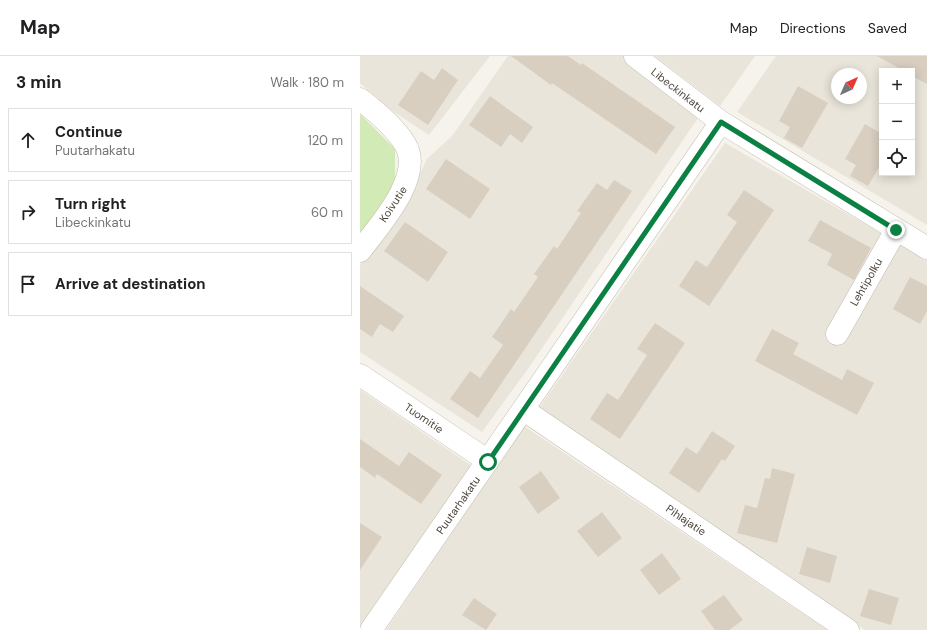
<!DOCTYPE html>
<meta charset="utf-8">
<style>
:root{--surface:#fff;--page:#f2f2f2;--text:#202124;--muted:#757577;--line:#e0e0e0}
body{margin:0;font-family:"DM Sans",sans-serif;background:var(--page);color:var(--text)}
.controls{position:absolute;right:12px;top:12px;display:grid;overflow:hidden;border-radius:0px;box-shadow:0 2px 10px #0003}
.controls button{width:36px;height:36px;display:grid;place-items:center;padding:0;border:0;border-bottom:1px solid var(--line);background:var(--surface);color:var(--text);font:20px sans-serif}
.compass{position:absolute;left:471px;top:12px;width:36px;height:36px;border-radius:50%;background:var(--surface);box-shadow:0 2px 10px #0003;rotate:45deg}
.stop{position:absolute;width:12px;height:12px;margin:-9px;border:3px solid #0b8043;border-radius:50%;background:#fff}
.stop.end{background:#0b8043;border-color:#fff;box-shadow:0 1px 4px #0008}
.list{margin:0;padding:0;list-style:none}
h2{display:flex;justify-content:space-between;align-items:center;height:52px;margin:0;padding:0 16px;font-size:17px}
h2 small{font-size:13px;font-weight:400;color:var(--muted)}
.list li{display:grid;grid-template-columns:26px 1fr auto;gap:12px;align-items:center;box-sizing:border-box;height:64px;margin:0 8px 8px;padding:0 8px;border:1px solid var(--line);border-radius:0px}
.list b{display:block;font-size:15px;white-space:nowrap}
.list p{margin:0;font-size:13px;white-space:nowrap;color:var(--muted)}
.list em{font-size:13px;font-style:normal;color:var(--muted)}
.icon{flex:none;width:22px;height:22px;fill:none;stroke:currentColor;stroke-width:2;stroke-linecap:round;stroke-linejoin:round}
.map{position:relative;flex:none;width:567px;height:574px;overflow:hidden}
header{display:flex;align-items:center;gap:24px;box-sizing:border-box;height:56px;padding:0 20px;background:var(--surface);border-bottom:1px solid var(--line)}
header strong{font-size:19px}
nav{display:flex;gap:22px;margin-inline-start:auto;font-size:14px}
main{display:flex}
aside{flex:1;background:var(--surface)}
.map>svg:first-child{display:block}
.residential{fill:#eae5da;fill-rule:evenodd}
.green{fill:#d2eab5}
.building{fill:#d8cfc1}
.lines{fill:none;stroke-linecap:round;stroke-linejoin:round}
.minor-casing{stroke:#c2bbae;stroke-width:23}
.minor{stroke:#fff;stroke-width:22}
.route{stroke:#0b8043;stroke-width:5}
.labels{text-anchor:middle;stroke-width:4;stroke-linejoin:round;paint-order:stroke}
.street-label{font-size:11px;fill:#4b4439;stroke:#fff}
</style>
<header>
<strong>Map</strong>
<nav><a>Map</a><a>Directions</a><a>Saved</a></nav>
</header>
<main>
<aside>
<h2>3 min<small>Walk · 180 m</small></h2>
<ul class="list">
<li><svg class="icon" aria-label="ahead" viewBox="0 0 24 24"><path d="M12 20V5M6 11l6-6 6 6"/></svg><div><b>Continue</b><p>Puutarhakatu</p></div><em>120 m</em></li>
<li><svg class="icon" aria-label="right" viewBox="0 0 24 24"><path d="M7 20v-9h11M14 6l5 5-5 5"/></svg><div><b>Turn right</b><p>Libeckinkatu</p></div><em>60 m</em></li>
<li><svg class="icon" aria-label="arrive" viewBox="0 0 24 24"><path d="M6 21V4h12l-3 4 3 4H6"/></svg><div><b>Arrive at destination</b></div></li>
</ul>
</aside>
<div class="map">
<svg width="567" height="574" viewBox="0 0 567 574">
<rect width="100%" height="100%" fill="#f6f3ec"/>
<path class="residential" d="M 0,0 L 130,0 L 69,79 L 31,54 L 0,27 Z
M 148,0 L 264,0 L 340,59 L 170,310 L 122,376 L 0,296 L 0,209 L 50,139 L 67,103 L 92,80 Z
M 295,0 L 395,0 L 360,50 Z
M 416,0 L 567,0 L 567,169 L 377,56 ZM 522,15 L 552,15 L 552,117 L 522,117 ZM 477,18 L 501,18 L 501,42 L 477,42 Z
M 365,87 L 567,204 L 567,574 L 505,574 L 179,352 Z
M 0,334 L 112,410 L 1,574 L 0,574 Z
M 164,370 L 467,574 L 26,574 Z"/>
<path class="green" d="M 0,58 L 35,93 L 35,122 L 30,137 L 0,178 Z"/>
<path class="building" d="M 151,0 L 208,0 L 221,9 L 222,7 L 315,71 L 296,98 L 192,27 L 191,29 Z
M 517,0 L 567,0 L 567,28 L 552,20 L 552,15 L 544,15 Z
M 82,12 L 98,24 L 68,69 L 38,49 L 61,15 L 74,24 Z
M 438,30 L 468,47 L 442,92 L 424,82 L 430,71 L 419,65 Z
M 130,40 L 173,71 L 162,87 L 150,78 L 141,91 L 109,69 Z
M 505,68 L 522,78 L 522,106 L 508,130 L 490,120 L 496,109 L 485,103 Z
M 86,103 L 130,133 L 110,163 L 66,133 Z
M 254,124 L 272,135 L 118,362 L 90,343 L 110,315 L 120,322 L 143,289 L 132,281 L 151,253 L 154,256 L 178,221 L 174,218 L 194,190 L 197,193 L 221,157 L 217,155 L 237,127 L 247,134 Z
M 384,134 L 414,154 L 349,250 L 319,230 L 336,204 L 347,211 L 377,166 L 367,159 Z
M 460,164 L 511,192 L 494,224 L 467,209 L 472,198 L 448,185 Z
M 45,166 L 88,196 L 68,226 L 24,195 Z
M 550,221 L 567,230 L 567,255 L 560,268 L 533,253 Z
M 0,230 L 44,260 L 33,276 L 20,268 L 12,281 L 0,273 Z
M 295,267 L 325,287 L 260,383 L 230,363 L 247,337 L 258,344 L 287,299 L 277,293 Z
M 412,273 L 439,287 L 433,298 L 482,324 L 487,313 L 514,327 L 497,359 L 395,305 Z
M 352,375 L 375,390 L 365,405 L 362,403 L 339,437 L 309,417 L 326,391 L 337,398 Z
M 0,383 L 39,410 L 49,396 L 82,419 L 61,448 L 17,418 L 15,422 L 0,411 Z
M 412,412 L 435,418 L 417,487 L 377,477 L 385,449 L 397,452 L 405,422 L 410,423 Z
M 181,415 L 200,442 L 178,458 L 159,431 Z
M 242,456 L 262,482 L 238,501 L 217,475 Z
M 0,467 L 22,481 L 0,514 Z
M 447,491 L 477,500 L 470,527 L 439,518 Z
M 302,497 L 321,523 L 299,539 L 280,514 Z
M 509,533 L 539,542 L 531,569 L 500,560 Z
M 364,539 L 383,564 L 369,574 L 355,574 L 341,555 Z
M 114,542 L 137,558 L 126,574 L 102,559 Z"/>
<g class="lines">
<g class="minor-casing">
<path id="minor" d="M 275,0 L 361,66 L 567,192
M 0,43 C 16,56 34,70 45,88 C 65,120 18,171 0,195
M 477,278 L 536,174
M 0,319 L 128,405
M 164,354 L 488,574
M 11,574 L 361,66"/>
</g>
<use href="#minor" class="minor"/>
</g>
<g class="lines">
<path class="route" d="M 128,406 L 361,66 L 536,174"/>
</g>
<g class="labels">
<g class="street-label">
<text transform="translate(318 34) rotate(38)" y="4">Libeckinkatu</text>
<text transform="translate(33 148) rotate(-57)" y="4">Koivutie</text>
<text transform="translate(506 226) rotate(-60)" y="4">Lehtipolku</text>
<text transform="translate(64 362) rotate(34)" y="4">Tuomitie</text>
<text transform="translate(98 449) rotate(-55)" y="4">Puutarhakatu</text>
<text transform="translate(326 464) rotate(34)" y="4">Pihlajatie</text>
</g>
</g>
</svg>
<div class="controls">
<button>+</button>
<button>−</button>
<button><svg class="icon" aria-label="locate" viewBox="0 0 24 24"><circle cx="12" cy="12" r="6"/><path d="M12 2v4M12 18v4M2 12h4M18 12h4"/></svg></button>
</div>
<svg class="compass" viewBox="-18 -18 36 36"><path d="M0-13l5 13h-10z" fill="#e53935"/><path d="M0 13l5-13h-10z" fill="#757577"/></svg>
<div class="stop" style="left:128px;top:406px"></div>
<div class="stop end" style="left:536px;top:174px"></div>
</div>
</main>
